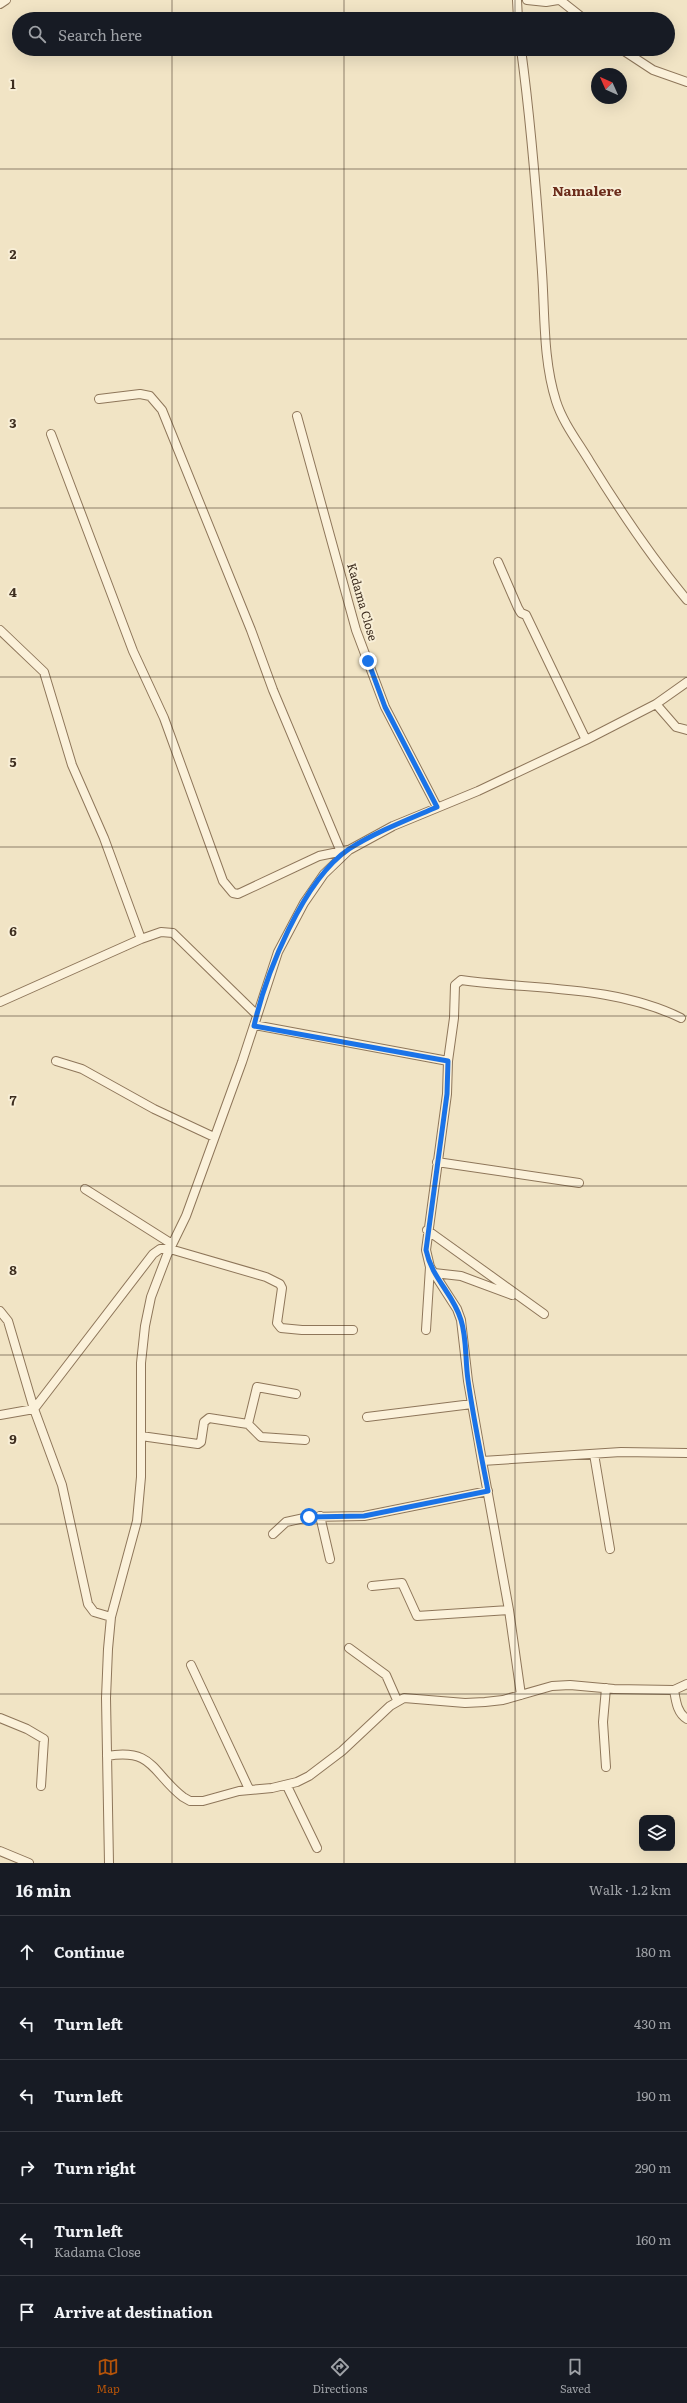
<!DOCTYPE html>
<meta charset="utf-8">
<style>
:root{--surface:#171b24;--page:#242831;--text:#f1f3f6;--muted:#9ea1a6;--line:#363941;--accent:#b45309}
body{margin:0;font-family:Literata,serif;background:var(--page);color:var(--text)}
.controls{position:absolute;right:12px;bottom:12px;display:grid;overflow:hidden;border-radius:8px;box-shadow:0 4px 16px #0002}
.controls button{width:36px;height:36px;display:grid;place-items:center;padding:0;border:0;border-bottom:1px solid var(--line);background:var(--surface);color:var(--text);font:20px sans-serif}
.compass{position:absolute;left:591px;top:68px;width:36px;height:36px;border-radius:50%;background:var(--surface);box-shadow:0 4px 16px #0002;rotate:315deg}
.stop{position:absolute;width:12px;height:12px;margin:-9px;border:3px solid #1a73e8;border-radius:50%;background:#fff}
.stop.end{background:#1a73e8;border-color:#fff;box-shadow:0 1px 4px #0008}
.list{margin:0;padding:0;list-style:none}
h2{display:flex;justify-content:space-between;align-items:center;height:52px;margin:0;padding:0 16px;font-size:17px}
h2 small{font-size:13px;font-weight:400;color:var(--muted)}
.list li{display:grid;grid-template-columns:26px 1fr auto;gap:12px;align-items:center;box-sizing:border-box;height:72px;padding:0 16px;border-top:1px solid var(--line)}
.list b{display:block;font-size:15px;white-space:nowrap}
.list p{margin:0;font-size:13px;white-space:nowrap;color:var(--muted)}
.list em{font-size:13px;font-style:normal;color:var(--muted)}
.icon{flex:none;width:22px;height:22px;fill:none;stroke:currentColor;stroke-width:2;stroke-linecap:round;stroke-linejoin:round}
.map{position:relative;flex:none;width:687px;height:1863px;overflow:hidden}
.search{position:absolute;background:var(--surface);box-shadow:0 4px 16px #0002;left:12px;right:12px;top:12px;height:44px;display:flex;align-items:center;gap:10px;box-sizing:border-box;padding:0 14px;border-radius:22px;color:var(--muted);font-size:15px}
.sheet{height:484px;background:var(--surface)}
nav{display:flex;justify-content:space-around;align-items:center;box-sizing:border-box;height:56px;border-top:1px solid var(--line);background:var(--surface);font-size:11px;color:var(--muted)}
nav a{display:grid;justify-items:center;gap:2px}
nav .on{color:var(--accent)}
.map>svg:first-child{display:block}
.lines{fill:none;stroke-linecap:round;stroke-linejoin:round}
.minor-casing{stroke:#8e765a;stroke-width:10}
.minor{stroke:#fbf1da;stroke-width:8}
.route{stroke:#1a73e8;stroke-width:5}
.grid{fill:none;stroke:#3d2d1f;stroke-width:1;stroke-opacity:0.55}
.labels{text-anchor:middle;stroke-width:4;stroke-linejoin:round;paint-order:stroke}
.street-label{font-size:12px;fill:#3d2d1f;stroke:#f8eed6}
.quarter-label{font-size:14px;font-weight:bold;fill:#6c2c1b;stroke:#f8eed6}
.grid-label{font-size:13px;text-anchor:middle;font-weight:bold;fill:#3d2d1f;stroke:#f8eed6;stroke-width:4;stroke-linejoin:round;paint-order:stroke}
</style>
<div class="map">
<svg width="687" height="1863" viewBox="0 0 687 1863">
<rect width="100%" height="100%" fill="#f1e4c5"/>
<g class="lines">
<g class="minor-casing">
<path id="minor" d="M 517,0 L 518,19
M 527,0 L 546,2 L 558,0
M 560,0 L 584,19
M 0,4 L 6,0
M 521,49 C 531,123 537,198 542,272 C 545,315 543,360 556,401 C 563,423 578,442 590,462 C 619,509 651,557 687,600
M 621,49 L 653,70 L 687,82
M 99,399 L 140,394 L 150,396 L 162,410 L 251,630 L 273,690 L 341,852
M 297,416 L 356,630 L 385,707 L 437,807
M 51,434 L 133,651 L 164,718 L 223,881 L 233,893 L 238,894 L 319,856 L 348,850
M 498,562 L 518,608 L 521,613 L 526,615 L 586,740
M 0,630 L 44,672 L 72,765 L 104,838 L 141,939
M 656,704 L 676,727 L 687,730
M 0,1002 L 141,939 L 161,932 L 173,933 L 257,1015
M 254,1025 L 448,1061 L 447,1094 L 426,1250 L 430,1267 L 457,1309 L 461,1320 L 468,1381 L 482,1461 L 621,1452 L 687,1453
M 56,1061 L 82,1069 L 154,1109 L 214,1137
M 448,1061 L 454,1018 L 455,985 L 461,980 C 534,990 614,985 681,1018
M 437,1162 L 579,1183
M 85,1189 L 172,1244
M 427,1230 L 544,1314
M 434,1273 L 461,1276 L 512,1295
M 0,1311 L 8,1321 L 34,1409 L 62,1485 L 88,1604 L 94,1612 L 111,1617
M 426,1330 L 430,1267
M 0,1415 L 34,1409 L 153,1254 L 160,1249 L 170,1249 L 266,1277 L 280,1284 L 282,1288 L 277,1323 L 281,1328 L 302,1330 L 353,1330
M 367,1417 L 472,1404
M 248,1424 L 257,1387 L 296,1394
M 141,1436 L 198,1444 L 201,1442 L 204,1422 L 209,1418 L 248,1424 L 261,1437 L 305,1440
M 594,1454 L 610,1549
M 482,1461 L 509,1610 L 521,1695
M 320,1516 L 330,1559
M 273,1534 L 286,1522 L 309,1517 L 364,1516 L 488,1491
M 372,1586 L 402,1583 L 417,1616 L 509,1610
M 349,1648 L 386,1675 L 397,1700
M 191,1665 L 249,1789
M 674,1690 C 676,1701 677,1713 687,1719
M 0,1718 L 27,1729 L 44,1739 L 41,1786
M 107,1756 C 154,1748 152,1773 183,1797 L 190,1801 L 203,1801 L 239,1791 L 272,1788 L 297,1782 L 309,1776 L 342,1751 L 390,1706 L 404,1698 L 465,1703 L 485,1702 L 503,1700 L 552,1686 L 570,1685 L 614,1689 L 674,1690 L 687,1684
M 606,1767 L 603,1722 L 606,1688
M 287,1786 L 317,1848
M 0,1851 L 29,1863
M 109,1863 L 106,1698 L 108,1649 L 111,1617 L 137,1521 L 141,1477 L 141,1363 L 145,1326 L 151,1297 L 167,1255 L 186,1216 L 242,1062 L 278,952 L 304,903 L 324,874 L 349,850 L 393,826 L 478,791 L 586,740 L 656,704 L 687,682"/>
</g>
<use href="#minor" class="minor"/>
</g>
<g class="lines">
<path class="route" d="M 309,1517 L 364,1516 L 488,1491 C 481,1454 473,1417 468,1380 C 465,1360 467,1339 461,1320 C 453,1293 432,1279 426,1250 L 447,1094 L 448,1061 L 254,1026 C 266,973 303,880 349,849 C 376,832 407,820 437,807 L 385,707 L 368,661"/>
</g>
<path class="grid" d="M 172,0 L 172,19M 344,0 L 344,19M 515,0 L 515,19M 172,49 L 172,1863M 344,49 L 344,1863M 515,49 L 515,1863M 0,169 L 687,169M 0,339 L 687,339M 0,508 L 687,508M 0,677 L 687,677M 0,847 L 687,847M 0,1016 L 687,1016M 0,1186 L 687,1186M 0,1355 L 687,1355M 0,1524 L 687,1524M 0,1694 L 687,1694"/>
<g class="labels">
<g class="street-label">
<text transform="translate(362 602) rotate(74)" y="4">Kadama Close</text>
</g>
<g class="quarter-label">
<text x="587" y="196">Namalere</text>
</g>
</g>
<g class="grid-label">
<text x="13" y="89">1</text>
<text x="13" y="259">2</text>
<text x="13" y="428">3</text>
<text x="13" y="597">4</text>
<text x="13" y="767">5</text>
<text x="13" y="936">6</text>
<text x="13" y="1105">7</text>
<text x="13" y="1275">8</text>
<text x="13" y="1444">9</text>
</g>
</svg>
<div class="controls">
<button><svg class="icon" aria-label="layers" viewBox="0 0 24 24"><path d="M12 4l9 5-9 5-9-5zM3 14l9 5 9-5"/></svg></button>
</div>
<svg class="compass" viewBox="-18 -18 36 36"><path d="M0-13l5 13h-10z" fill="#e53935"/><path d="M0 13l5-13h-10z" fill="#9ea1a6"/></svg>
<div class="stop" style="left:309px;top:1517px"></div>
<div class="stop end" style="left:368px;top:661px"></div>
<div class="search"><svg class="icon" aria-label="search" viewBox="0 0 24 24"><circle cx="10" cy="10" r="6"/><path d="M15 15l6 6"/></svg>Search here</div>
</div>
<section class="sheet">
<h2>16 min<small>Walk · 1.2 km</small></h2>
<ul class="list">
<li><svg class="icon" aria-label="ahead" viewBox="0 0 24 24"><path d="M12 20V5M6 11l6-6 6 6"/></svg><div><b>Continue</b></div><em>180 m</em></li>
<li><svg class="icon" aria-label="left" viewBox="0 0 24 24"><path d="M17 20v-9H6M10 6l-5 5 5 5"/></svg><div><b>Turn left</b></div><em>430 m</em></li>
<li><svg class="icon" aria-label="left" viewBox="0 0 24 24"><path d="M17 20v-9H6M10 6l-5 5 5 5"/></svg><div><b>Turn left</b></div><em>190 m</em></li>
<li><svg class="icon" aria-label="right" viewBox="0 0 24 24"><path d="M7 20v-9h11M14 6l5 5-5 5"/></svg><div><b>Turn right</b></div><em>290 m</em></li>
<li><svg class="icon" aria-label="left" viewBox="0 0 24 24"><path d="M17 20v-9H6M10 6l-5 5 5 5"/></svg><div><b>Turn left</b><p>Kadama Close</p></div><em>160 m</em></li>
<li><svg class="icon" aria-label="arrive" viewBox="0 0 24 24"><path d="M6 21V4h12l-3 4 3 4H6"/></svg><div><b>Arrive at destination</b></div></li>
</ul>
</section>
<nav>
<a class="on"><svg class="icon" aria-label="map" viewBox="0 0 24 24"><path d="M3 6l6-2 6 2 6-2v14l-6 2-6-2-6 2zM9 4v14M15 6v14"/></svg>Map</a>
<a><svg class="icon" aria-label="directions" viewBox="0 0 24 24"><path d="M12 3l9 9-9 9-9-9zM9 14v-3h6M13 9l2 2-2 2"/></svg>Directions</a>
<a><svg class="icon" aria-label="saved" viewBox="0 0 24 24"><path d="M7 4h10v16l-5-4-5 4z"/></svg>Saved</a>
</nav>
